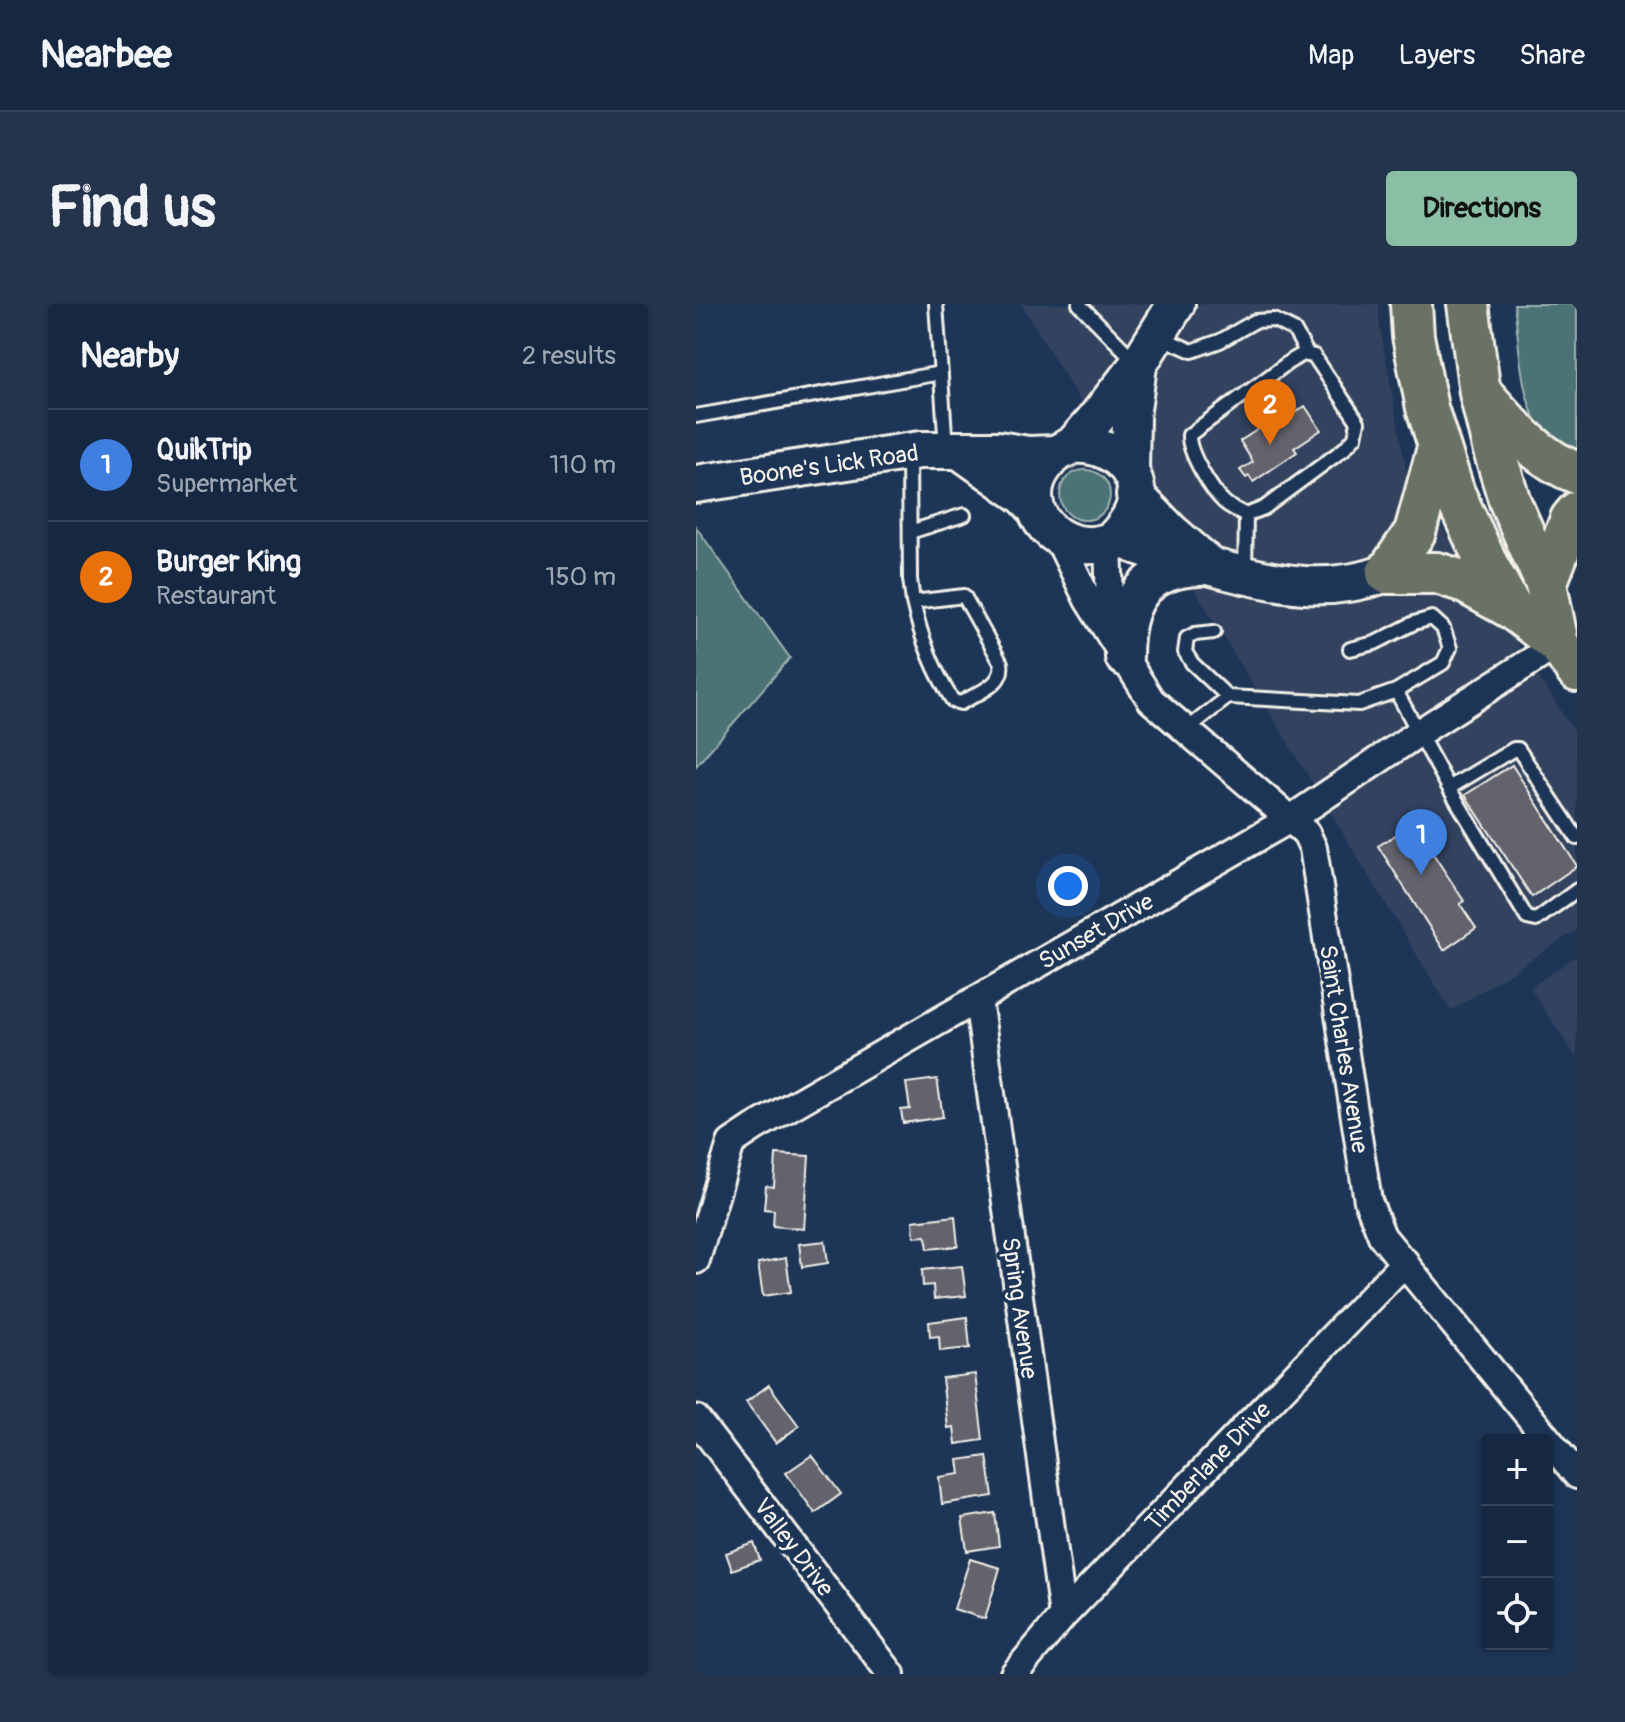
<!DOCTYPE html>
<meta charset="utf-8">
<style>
:root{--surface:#162841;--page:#23344c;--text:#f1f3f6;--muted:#9ea6b1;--line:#35445a;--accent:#8abfa5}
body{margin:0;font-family:Pangolin,sans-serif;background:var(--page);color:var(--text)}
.controls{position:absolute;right:24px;bottom:24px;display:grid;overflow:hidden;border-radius:8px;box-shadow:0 2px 6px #0004}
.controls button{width:72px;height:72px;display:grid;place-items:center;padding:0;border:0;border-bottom:2px solid var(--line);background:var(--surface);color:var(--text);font:40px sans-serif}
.you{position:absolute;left:372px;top:582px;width:28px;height:28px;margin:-20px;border:6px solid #fff;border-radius:50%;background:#1a73e8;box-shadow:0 0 0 12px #1a73e833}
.badge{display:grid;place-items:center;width:52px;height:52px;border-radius:50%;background:var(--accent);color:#fff;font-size:26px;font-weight:700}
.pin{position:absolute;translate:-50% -66px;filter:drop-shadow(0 2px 4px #0008)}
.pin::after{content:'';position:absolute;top:42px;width:28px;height:24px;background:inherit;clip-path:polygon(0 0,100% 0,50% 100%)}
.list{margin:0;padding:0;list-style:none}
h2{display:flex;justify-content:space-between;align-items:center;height:104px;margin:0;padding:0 32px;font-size:34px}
h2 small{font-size:26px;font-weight:400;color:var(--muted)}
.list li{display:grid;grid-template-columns:52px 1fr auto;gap:24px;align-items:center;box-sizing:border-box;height:112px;padding:0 32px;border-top:2px solid var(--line)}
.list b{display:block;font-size:30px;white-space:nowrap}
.list p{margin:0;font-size:26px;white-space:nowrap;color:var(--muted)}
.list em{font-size:26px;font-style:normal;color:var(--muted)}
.icon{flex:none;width:44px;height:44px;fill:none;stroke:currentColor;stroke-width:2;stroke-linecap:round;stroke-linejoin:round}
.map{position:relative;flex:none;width:881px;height:1370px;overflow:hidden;border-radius:8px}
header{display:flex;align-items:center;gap:48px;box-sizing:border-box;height:112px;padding:0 40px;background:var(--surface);border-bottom:2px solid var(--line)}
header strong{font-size:38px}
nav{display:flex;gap:44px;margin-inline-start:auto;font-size:28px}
.intro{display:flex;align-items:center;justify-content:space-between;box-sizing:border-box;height:192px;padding:0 48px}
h1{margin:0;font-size:56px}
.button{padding:20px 36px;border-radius:8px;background:var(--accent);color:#111;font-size:28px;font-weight:700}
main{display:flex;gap:48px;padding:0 48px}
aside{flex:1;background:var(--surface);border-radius:8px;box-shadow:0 2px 6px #0004}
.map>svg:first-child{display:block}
.built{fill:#32435e}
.green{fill:#4b7275;stroke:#a0b2ae;stroke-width:2}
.building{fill:#64646e;stroke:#f4f1e8;stroke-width:2}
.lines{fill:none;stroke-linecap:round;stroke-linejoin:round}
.lane-casing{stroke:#f4f1e8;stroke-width:18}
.street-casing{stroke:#f4f1e8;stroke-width:32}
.secondary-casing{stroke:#f4f1e8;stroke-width:42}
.primary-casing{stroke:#f4f1e8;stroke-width:46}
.lane{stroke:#1d3557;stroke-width:12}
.street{stroke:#1d3557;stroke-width:26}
.secondary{stroke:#1d3557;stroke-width:36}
.primary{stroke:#6b7165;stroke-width:40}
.labels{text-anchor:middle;stroke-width:7;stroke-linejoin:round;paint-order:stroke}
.street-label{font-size:24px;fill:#f4f1e8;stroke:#1d3557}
</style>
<header>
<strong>Nearbee</strong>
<nav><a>Map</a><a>Layers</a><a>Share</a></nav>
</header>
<div class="intro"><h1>Find us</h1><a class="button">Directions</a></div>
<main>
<aside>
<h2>Nearby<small>2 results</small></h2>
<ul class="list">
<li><span class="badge" style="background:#3f7fe0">1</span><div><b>QuikTrip</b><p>Supermarket</p></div><em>110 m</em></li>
<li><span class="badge" style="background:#e8710a">2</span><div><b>Burger King</b><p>Restaurant</p></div><em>150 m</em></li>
</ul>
</aside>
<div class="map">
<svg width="881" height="1370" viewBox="0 0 881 1370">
<rect width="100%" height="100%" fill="#1d3557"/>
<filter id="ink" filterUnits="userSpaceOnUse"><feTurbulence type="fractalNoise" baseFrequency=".0125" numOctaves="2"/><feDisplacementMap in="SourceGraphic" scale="16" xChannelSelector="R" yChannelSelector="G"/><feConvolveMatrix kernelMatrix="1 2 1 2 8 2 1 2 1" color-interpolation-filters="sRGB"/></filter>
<g filter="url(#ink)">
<path class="built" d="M 325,0 L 683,0 L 683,17 L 711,170 L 881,432 L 881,626 L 755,707 Z
M 881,651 L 881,755 L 834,684 Z"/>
<path class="green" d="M 818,0 L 881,0 L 881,149 C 870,142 853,134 845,124 C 824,98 823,33 818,0 Z
M364 191a25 25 0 1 1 50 0a25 25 0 1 1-50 0Z
M 0,223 L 94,354 L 0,462 Z"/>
<path class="building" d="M 609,102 L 625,126 L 598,144 L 601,148 L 557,178 L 553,172 L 550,174 L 544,166 L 557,158 L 544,137 L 578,115 L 581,120 Z
M 816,461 L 881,562 L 836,593 L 769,491 Z
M 714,522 L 728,544 L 732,542 L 768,597 L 764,600 L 780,624 L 748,646 L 682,542 Z
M 241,775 L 247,813 L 207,819 L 205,806 L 214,805 L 210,779 Z
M 80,850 L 113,852 L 108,925 L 77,922 L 78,906 L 68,905 L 70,882 L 78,883 Z
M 259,912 L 262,942 L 232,945 L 230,932 L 218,933 L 217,917 Z
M 129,937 L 132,959 L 106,963 L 103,940 Z
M 90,954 L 95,988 L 67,992 L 62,959 Z
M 266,962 L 270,992 L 238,995 L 237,981 L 227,982 L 226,966 Z
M 271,1013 L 274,1044 L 244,1047 L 243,1032 L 234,1033 L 233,1018 Z
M 279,1070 L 287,1136 L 260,1140 L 258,1123 L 252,1124 L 246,1074 Z
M 73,1081 L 103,1122 L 80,1139 L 50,1098 Z
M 116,1151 L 145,1190 L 119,1209 L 90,1169 Z
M 291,1152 L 297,1192 L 246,1200 L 243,1173 L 264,1170 L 262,1156 Z
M 299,1209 L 303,1242 L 271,1247 L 266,1214 Z
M 58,1239 L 64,1256 L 36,1266 L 30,1249 Z
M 274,1255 L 304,1264 L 289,1315 L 258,1305 Z"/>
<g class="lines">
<g class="lane-casing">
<path id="lane" d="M 240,0 L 250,144
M 383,0 L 440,58
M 462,32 L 496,47 L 524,37 L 559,17 L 578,16 L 598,26 L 612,51 L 618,52 L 662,118 L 659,133 L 648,145 L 568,204 L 550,211
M 0,112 L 245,69
M 213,151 L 214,275 L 217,298
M 550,211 C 543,207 533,203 528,198 C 515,186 492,148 493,131 L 593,58 L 607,50 L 612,51
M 214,228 L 268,211
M 549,268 L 550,211
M 268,292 L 305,359 C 309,381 281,389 265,399 L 257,397 C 237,366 225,334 217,298 Z
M 518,328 L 499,330 L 491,334 L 489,348 L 496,359 L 532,393 L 663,400 L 700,387 L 747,359 L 754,344 L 747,324 L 736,314 L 718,319 L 679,339 L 654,345
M 700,387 L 753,484 L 831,614 L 840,616 L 881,586
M 490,426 L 532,393
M 753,484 L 818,445 L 822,445 L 881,534"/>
</g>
<g class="street-casing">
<path id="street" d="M 362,234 L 392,296 L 455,396 L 610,529 L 617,544 L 672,897 L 686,932 L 881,1171
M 412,238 L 415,331
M 282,695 L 367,1312
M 0,956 L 35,839 L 59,823 L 596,514 L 724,428 L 862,340
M 0,1115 L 195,1370
M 318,1370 L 367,1312 L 709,958"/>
</g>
<g class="secondary-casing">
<path id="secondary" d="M 266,148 L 328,192 L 340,205
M 359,150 C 352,157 345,165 341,175 C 326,217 371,252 411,238 C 419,235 424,228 429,221 C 460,181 423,137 377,141
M 434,167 L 435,113 L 442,62
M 0,180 L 224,146 L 302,146 L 332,151 L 359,150 L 377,141 L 398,117 L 442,61 L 480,0
M 439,191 L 474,227 L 512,260
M 419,233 C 452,247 485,255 520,264 C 580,280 631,291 691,269
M 428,353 C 428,300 446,265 503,263"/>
</g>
<g class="primary-casing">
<path id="primary" d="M 715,0 L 717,32 L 731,104 L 758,189 L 791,260 L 815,304 L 862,340 L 881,367
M 772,0 L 784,89 L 797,143 L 814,198 L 850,280 L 862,340
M 787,91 C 815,122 840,153 881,169
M 691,269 L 719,228 L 742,144
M 691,269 L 741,269 L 766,277 L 815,304
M 850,280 L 875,215 L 881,208"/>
</g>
<use href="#lane" class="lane"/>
<use href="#street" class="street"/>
<use href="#secondary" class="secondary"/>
<use href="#primary" class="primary"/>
</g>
</g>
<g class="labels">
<g class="street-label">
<text transform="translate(133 161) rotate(-8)" y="8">Boone's Lick Road</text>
<text transform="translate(400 627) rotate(-30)" y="8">Sunset Drive</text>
<text transform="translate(648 745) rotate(81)" y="8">Saint Charles Avenue</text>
<text transform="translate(324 1004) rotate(82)" y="8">Spring Avenue</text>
<text transform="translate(512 1162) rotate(-46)" y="8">Timberlane Drive</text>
<text transform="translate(98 1243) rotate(53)" y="8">Valley Drive</text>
</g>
</g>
</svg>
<div class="controls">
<button>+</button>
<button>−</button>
<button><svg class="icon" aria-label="locate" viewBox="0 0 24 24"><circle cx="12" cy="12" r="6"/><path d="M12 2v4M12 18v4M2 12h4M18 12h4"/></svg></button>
</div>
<div class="you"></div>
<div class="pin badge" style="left:725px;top:571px;background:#3f7fe0">1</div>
<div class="pin badge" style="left:574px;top:141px;background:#e8710a">2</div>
</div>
</main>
